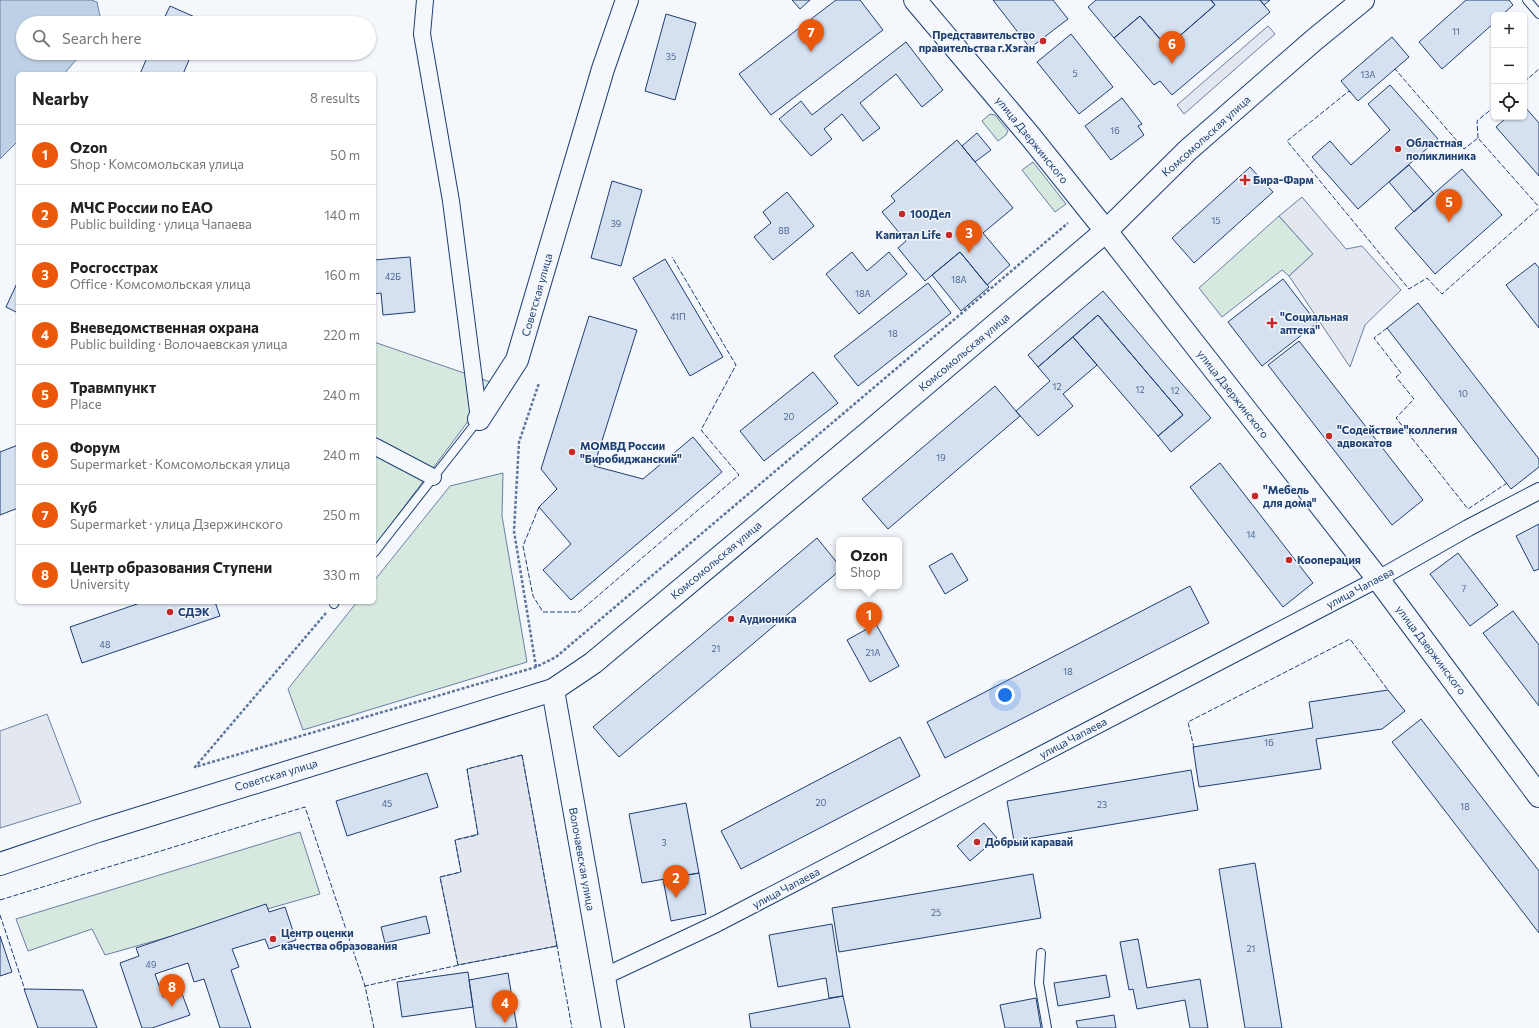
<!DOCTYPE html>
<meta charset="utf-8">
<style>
:root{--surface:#fff;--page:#f2f2f2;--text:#222;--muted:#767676;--line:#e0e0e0;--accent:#ea580c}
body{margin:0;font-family:Commissioner,sans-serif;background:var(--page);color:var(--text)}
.controls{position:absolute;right:12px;top:12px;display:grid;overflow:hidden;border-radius:6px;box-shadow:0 1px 3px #0004}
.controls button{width:36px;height:36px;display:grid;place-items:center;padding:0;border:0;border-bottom:1px solid var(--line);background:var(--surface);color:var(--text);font:20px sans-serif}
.you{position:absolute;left:1005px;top:695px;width:14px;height:14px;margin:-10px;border:3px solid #fff;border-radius:50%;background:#1a73e8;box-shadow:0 0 0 6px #1a73e833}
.badge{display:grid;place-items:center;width:26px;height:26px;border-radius:50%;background:var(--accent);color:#fff;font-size:13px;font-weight:700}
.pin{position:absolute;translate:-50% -33px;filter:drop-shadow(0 1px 2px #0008)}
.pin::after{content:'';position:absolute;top:21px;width:14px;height:12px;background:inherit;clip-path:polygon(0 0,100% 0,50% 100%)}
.popup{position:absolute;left:836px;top:537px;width:66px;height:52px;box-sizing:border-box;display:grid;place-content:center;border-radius:6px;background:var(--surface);filter:drop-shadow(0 1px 3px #0005);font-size:13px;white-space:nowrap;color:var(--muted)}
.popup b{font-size:15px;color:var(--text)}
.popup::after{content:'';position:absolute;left:50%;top:100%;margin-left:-8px;border:8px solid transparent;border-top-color:var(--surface)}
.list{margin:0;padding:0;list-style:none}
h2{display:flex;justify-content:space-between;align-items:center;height:52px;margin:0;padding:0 16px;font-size:17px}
h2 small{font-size:13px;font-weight:400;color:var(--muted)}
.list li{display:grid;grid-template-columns:26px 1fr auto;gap:12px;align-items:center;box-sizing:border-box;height:60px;padding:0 16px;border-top:1px solid var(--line)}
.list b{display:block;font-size:15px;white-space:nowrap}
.list p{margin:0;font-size:13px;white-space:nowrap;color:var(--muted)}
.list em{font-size:13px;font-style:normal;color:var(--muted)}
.icon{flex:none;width:22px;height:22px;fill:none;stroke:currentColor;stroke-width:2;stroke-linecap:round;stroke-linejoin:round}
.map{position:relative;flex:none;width:1539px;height:1028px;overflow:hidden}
.search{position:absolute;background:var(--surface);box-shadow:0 1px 3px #0004;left:16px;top:16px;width:360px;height:44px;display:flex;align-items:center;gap:10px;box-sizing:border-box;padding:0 14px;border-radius:22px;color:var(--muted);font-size:15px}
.panel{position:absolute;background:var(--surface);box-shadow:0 1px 3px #0004;left:16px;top:72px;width:360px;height:532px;border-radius:6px}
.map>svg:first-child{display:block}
.green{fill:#d7e8df;stroke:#687fa3}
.parking{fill:#e3e8f0;stroke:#687fa3}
.water{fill:#bed0e5;stroke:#687fa3}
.building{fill:#d5e0f0;stroke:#1d3f73}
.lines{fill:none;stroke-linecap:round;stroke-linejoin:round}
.lane-casing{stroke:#1d3f73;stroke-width:10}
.street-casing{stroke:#1d3f73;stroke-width:18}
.secondary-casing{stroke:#1d3f73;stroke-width:24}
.primary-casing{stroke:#1d3f73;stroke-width:24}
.path{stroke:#5e769c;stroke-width:2.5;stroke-dasharray:3 2;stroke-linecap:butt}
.lane{stroke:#f4f7fb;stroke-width:8}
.street{stroke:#f4f7fb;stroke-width:16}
.secondary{stroke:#f4f7fb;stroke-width:22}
.primary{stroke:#f4f7fb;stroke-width:22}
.fence{stroke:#1d3f73;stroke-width:1;stroke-dasharray:5 2;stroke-linecap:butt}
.poi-dot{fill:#c62828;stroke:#f4f7fb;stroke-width:1.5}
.labels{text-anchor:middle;stroke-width:3;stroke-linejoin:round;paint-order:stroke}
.number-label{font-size:9px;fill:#4b6792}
.poi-label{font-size:11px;font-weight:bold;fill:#1d3f73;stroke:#f4f7fb;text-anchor:start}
.street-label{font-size:11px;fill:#1d3f73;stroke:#f4f7fb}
</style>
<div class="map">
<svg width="1539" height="1028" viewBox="0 0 1539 1028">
<rect width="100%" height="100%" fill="#f4f7fb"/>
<path class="green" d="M 990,114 L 995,115 L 1008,131 L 1006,135 L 998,141 L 982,121 Z
M 1033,162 L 1066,204 L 1055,212 L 1022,170 Z
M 1279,216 L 1313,254 L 1289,276 L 1282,270 L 1222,317 L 1199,288 Z
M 374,342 L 496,384 L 374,547 Z
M 503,473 L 502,516 L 527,662 L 303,730 L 288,689 L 357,602 L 374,602 L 374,581 L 450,486 Z
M 300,832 L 320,894 L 105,955 L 92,929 L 28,951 L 16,919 Z"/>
<path class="parking" d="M 1268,26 L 1275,34 L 1184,114 L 1177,105 Z
M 1302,197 L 1346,249 L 1362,246 L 1401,290 L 1365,325 L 1350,367 L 1289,276 L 1313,254 L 1279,216 Z
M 47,714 L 81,803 L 0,828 L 0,731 Z
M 522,755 L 557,946 L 458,965 L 440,877 L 461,872 L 455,840 L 478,834 L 467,769 Z"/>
<path class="water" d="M 0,0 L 91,0 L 97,2 L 100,16 L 99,23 L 23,23 L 23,53 L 82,53 L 64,74 L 18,74 L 18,141 L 0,159 Z"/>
<path class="building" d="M 792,0 L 810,0 L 800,9 Z
M 836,0 L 860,0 L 883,30 L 771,115 L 739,74 Z
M 993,0 L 1053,0 L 1068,19 L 1030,48 Z
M 1096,0 L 1211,0 L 1215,5 L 1167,47 L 1140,16 L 1114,38 L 1088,7 Z
M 1211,0 L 1260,0 L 1270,12 L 1172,95 L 1160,81 L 1154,85 L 1114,38 L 1140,16 L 1167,47 L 1215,5 Z
M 1260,0 L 1270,0 L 1264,5 Z
M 1466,0 L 1509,0 L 1513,5 L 1502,15 L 1494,15 L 1494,23 L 1442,69 L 1419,42 Z
M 170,6 L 206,22 L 206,23 L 162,23 Z
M 666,14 L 696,23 L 675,100 L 645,91 Z
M 1071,34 L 1113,87 L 1079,114 L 1037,62 Z
M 1392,37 L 1409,57 L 1358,101 L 1341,81 Z
M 906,42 L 943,90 L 922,107 L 896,74 L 860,103 L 880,128 L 863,141 L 842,114 L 824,129 L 832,139 L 811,156 L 779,119 L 801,101 L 812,115 Z
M 149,53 L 192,53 L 183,74 L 140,74 Z
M 1390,85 L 1438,139 L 1358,209 L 1312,157 L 1330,141 L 1351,165 L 1390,130 L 1368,104 Z
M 1122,98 L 1142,124 L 1138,126 L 1144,135 L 1111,160 L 1085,126 Z
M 1524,106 L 1539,123 L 1539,176 L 1496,127 L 1507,117 L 1524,117 Z
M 977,133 L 991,150 L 975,162 L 962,146 Z
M 957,140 L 1013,208 L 983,233 L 1010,265 L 987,285 L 960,252 L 925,281 L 898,248 L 906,241 L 882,212 L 895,201 L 891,196 Z
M 1409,165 L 1434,194 L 1414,212 L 1389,182 Z
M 1250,167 L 1273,192 L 1194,263 L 1172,238 Z
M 1462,169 L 1502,215 L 1435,274 L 1395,228 Z
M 612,181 L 642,190 L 621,266 L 591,258 Z
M 787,192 L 814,226 L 773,260 L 754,237 L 771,223 L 763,212 Z
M 852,252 L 867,271 L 889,252 L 907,274 L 859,314 L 826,274 Z
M 960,252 L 989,287 L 961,311 L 932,275 Z
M 410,257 L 415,312 L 383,315 L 381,293 L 374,294 L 374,260 Z
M 665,259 L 723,357 L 690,376 L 633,278 Z
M 1535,263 L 1539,268 L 1539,328 L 1506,285 Z
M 1283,279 L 1317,323 L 1262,366 L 1228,322 Z
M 18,281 L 18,313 L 6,307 Z
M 928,283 L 951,313 L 858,386 L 834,356 Z
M 1103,291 L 1211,418 L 1171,452 L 1158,436 L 1183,415 L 1098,315 L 1038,367 L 1028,355 Z
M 1418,303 L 1539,459 L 1539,467 L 1511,489 L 1387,328 Z
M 1098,315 L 1183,415 L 1158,436 L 1073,337 Z
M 589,316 L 637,330 L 594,466 L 643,479 L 693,437 L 722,472 L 571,600 L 543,570 L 571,544 L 539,507 L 557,489 L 541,469 Z
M 1073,337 L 1097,365 L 1063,394 L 1073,406 L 1038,436 L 1016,411 L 1050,381 L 1038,367 Z
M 1299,341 L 1423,500 L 1392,525 L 1268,365 Z
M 813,372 L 838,403 L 764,461 L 740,431 Z
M 995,386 L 1020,416 L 888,529 L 862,499 Z
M 18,445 L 18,508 L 0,515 L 0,452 Z
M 1220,463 L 1313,583 L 1283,607 L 1190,487 Z
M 1539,524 L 1539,569 L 1534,571 L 1516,536 Z
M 817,538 L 839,565 L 839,571 L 619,757 L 593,727 Z
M 952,553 L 968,580 L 945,594 L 929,566 Z
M 1458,553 L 1498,605 L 1470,626 L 1430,574 Z
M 1190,586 L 1209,623 L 945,758 L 927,722 Z
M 143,602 L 215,602 L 220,616 L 82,663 L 70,627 Z
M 1513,611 L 1539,645 L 1539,706 L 1483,633 Z
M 876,624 L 899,666 L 870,682 L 847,640 Z
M 1388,690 L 1405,711 L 1382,729 L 1316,739 L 1321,769 L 1199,787 L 1193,747 L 1313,728 L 1309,702 Z
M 1421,719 L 1539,871 L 1539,933 L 1392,742 Z
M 900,737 L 920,776 L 741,869 L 721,831 Z
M 1191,770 L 1198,810 L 1014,841 L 1007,801 Z
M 427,773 L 438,807 L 347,836 L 336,801 Z
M 686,803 L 699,873 L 642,883 L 629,814 Z
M 984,823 L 997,838 L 970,861 L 957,846 Z
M 1255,863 L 1282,1028 L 1245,1028 L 1219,869 Z
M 699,873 L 706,914 L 671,921 L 663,879 Z
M 1033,874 L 1041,918 L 839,952 L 832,908 Z
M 266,904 L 269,912 L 285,907 L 296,940 L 269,949 L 265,939 L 232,949 L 239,967 L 231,970 L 251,1028 L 220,1028 L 204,979 L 194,982 L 188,963 L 155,974 L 163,997 L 181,991 L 190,1015 L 152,1028 L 142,1028 L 120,963 L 139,956 L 136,948 Z
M 426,916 L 430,933 L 385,943 L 381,927 Z
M 832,924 L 843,996 L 829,998 L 826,978 L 778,987 L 769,935 Z
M 0,936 L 12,972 L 0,976 Z
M 1138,939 L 1147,988 L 1200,979 L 1208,1028 L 1190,1028 L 1185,1000 L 1137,1009 L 1133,989 L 1129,990 L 1120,942 Z
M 468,972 L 473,1007 L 402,1017 L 397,982 Z
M 508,973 L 517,1028 L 476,1028 L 469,980 Z
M 1106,975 L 1110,997 L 1058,1006 L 1054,983 Z
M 24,989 L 83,990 L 97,1028 L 38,1028 Z
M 843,996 L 850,1028 L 751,1028 L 749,1014 Z
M 1036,998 L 1041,1028 L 1005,1028 L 1000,1005 Z
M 1114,1015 L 1116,1028 L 1078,1028 L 1076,1021 Z"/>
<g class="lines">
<g class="lane-casing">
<path id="lane" d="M 1527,0 L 1539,14
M 374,553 L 479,419
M 334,604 L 335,602
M 1041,953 L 1039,983 L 1047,1028"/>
</g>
<g class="street-casing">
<path id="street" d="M 425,0 L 422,34 L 451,201 L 479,419
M 374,446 L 433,477
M 603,977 L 716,924 L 1378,579 L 1468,528 L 1539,491"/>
</g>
<g class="secondary-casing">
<path id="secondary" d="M 915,0 L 1030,136 L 1106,231 L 1378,579 L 1539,796
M 479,419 L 517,360 L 603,69 L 627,0
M 553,690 L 613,1028"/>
</g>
<g class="primary-casing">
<path id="primary" d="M 0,864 L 98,831 L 553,690 L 593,663 L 874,428 L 1106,231 L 1188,150 L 1314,40 L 1363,0"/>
</g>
<path class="path" d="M 326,613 L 195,767 L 536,667 L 556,657 L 1068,223
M 536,667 L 514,531 L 519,442 L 539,383"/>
<use href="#lane" class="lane"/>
<use href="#street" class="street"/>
<use href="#secondary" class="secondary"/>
<use href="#primary" class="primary"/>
<path class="fence" d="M 1394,70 L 1395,69 L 1464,149 L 1478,138 L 1539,207
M 1524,82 L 1539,69
M 1351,93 L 1349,91 L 1287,141 L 1409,289 L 1427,278 L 1442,294 L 1539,208
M 1478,138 L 1477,121 L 1494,107
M 1387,328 L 1374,338 L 1401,373 L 1396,377 L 1414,399 L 1396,418 L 1468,509 L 1507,483
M 539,507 L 523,546 L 533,596 L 543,612 L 579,612 L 739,475 L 701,430 L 736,365 L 672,257
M 1194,748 L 1188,722 L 1350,639 L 1388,690
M 522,755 L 557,946 L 458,965 L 440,877 L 461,872 L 455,840 L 478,835 L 467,769 Z
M 0,900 L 305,807 L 365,986 L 374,1028
M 0,915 L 25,990
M 555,946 L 557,946 L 572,1028
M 365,987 L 365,986 L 459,965"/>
</g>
<g class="poi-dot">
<circle cx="1043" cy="41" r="4"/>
<circle cx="1398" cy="149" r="4"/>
<path d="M1243 174h4v4h4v4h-4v4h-4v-4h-4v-4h4z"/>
<circle cx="902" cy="214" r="4"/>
<circle cx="949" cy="235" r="4"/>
<path d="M1270 317h4v4h4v4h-4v4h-4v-4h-4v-4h4z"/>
<circle cx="1329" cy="436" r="4"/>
<circle cx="572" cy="452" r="4"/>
<circle cx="1255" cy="496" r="4"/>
<circle cx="1289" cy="560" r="4"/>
<circle cx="170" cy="612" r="4"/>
<circle cx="731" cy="619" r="4"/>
<circle cx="977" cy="842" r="4"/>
<circle cx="273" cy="939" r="4"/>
</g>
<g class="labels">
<g class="number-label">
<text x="1456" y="35">11</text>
<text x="671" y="60">35</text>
<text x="1075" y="77">5</text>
<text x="1368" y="78">13А</text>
<text x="1115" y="134">16</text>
<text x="1216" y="224">15</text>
<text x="616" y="227">39</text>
<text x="784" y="234">8В</text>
<text x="393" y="280">42Б</text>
<text x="959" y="283">18А</text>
<text x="863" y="297">18А</text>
<text x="678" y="320">41П</text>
<text x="893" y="337">18</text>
<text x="1057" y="390">12</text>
<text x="1140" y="393">12</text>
<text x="1175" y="394">12</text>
<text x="1463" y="397">10</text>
<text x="789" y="420">20</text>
<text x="941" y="461">19</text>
<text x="1251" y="538">14</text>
<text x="1464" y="592">7</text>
<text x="105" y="648">48</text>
<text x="716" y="652">21</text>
<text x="873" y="656">21А</text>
<text x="1068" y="675">18</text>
<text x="1269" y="746">16</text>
<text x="821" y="806">20</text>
<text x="387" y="807">45</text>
<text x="1102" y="808">23</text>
<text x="1465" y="810">18</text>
<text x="664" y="846">3</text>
<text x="936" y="916">25</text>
<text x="1251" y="952">21</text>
<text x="151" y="968">49</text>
</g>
<g class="poi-label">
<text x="1035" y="39" text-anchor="end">Представительство<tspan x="1035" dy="13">правительства г.Хэган</tspan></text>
<text x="1406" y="147">Областная<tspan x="1406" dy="13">поликлиника</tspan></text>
<text x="1253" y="184">Бира-Фарм</text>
<text x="910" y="218">100Дел</text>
<text x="941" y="239" text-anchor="end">Капитал Life</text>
<text x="1280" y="321">"Социальная<tspan x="1280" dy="13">аптека"</tspan></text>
<text x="1337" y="434">"Содействие"коллегия<tspan x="1337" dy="13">адвокатов</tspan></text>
<text x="580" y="450">МОМВД России<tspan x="580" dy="13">"Биробиджанский"</tspan></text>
<text x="1263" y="494">"Мебель<tspan x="1263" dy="13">для дома"</tspan></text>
<text x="1297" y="564">Кооперация</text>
<text x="178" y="616">СДЭК</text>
<text x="739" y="623">Аудионика</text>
<text x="985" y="846">Добрый каравай</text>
<text x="281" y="937">Центр оценки<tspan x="281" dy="13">качества образования</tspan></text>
</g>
<g class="street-label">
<text transform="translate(1206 136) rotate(-42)" y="4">Комсомольская улица</text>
<text transform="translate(1032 140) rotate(51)" y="4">улица Дзержинского</text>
<text transform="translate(537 295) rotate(-74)" y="4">Советская улица</text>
<text transform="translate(964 352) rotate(-40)" y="4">Комсомольская улица</text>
<text transform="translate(1233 394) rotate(52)" y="4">улица Дзержинского</text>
<text transform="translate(716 560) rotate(-40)" y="4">Комсомольская улица</text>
<text transform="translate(1360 588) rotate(-28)" y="4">улица Чапаева</text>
<text transform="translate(1431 650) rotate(53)" y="4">улица Дзержинского</text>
<text transform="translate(1073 738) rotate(-28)" y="4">улица Чапаева</text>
<text transform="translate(276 775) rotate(-17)" y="4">Советская улица</text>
<text transform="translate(582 859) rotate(80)" y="4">Волочаевская улица</text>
<text transform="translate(786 888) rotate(-28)" y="4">улица Чапаева</text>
</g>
</g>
</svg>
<div class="controls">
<button>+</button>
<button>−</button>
<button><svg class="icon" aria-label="locate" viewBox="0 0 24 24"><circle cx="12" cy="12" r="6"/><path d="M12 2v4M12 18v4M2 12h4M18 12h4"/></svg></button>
</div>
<div class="you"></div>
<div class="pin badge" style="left:869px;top:635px">1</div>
<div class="popup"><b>Ozon</b>Shop</div>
<div class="pin badge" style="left:676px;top:898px">2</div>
<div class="pin badge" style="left:969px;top:253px">3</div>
<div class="pin badge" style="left:505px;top:1023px">4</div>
<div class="pin badge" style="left:1449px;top:222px">5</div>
<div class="pin badge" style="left:1172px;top:64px">6</div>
<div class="pin badge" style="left:811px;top:52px">7</div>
<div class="pin badge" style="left:172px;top:1007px">8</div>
<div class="search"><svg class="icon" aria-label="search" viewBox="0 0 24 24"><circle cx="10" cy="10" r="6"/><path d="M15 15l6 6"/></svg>Search here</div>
<section class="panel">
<h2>Nearby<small>8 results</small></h2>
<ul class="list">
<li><span class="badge">1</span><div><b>Ozon</b><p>Shop · Комсомольская улица</p></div><em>50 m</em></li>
<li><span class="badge">2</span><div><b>МЧС России по ЕАО</b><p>Public building · улица Чапаева</p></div><em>140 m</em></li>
<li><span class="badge">3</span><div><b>Росгосстрах</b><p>Office · Комсомольская улица</p></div><em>160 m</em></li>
<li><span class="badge">4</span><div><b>Вневедомственная охрана</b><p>Public building · Волочаевская улица</p></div><em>220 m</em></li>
<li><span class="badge">5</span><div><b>Травмпункт</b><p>Place</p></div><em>240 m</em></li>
<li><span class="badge">6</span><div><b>Форум</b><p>Supermarket · Комсомольская улица</p></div><em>240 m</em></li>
<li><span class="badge">7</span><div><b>Куб</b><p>Supermarket · улица Дзержинского</p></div><em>250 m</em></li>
<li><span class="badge">8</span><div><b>Центр образования Ступени</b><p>University</p></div><em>330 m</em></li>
</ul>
</section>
</div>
